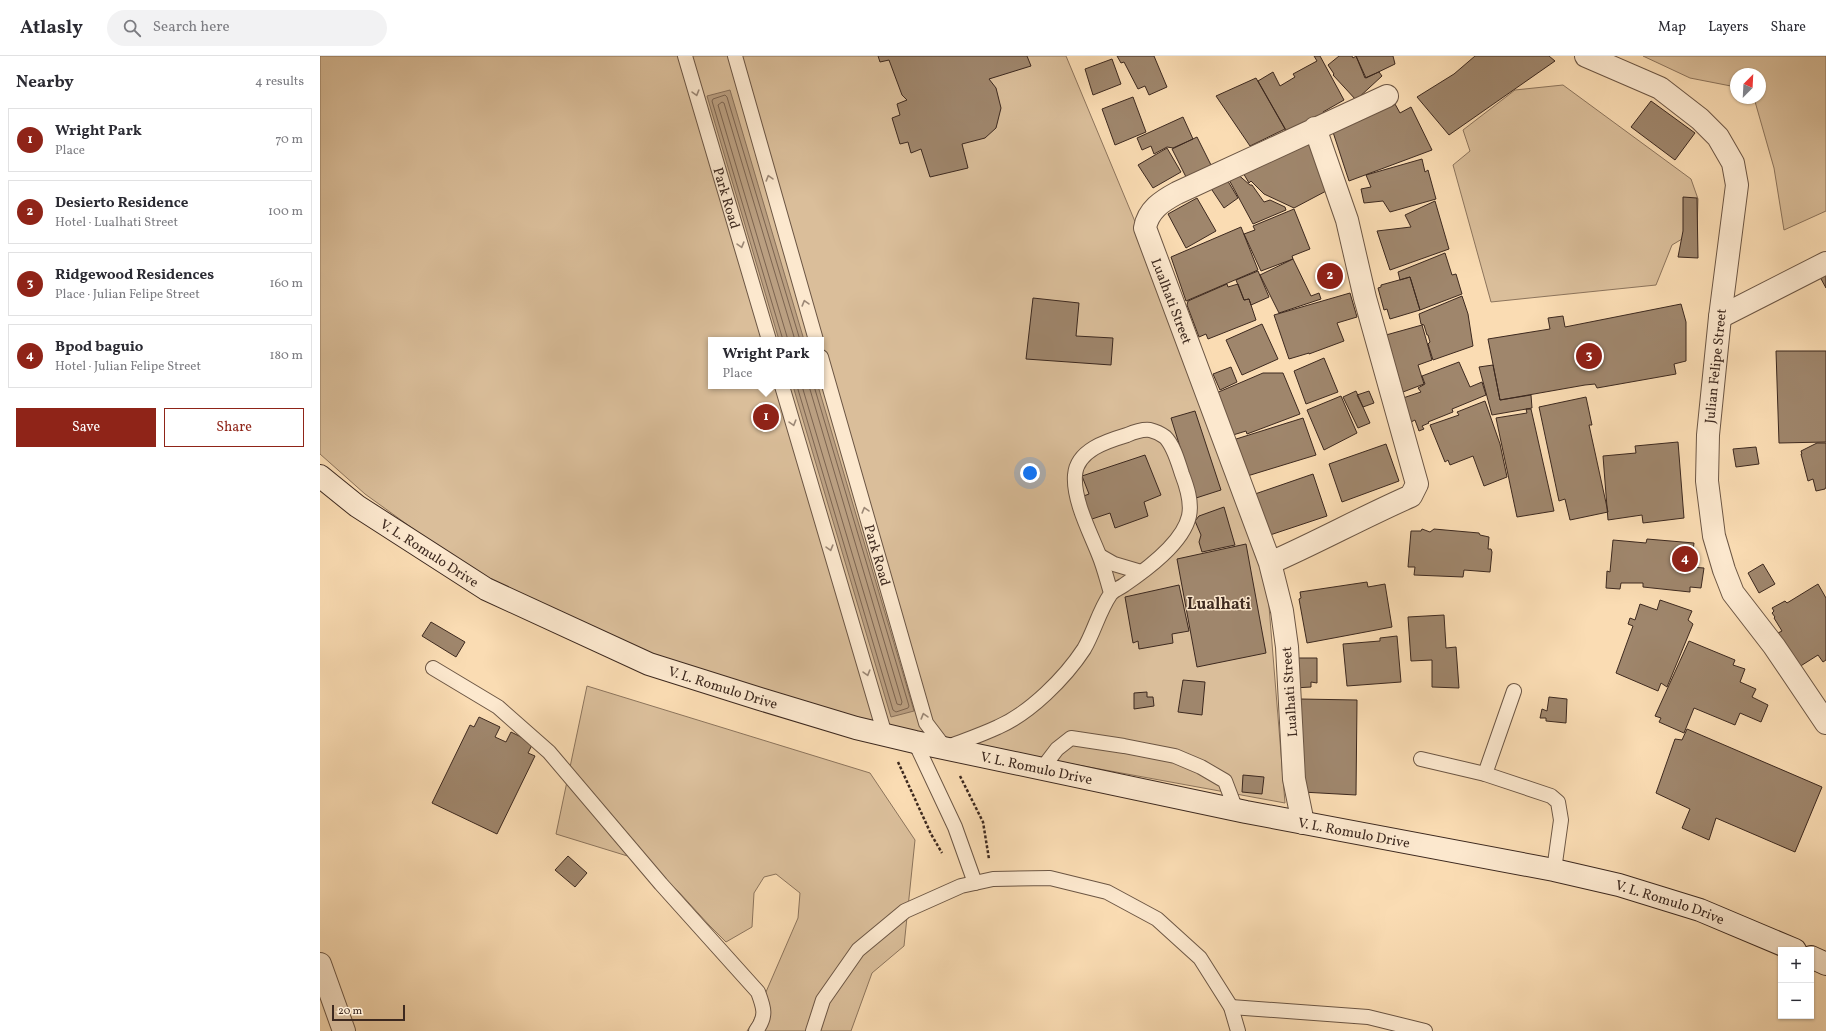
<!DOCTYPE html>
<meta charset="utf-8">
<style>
:root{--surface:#fff;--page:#f2f2f3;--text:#2b2b33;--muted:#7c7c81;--line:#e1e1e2;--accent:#8f2418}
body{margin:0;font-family:Vollkorn,serif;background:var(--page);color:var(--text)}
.controls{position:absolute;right:12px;bottom:12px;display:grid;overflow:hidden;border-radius:0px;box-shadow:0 1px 3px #0004}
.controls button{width:36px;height:36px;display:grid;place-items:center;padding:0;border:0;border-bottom:1px solid var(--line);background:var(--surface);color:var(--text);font:20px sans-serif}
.compass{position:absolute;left:1410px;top:12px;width:36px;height:36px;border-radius:50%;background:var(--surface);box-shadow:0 1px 3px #0004;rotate:24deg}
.scale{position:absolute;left:12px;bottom:10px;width:73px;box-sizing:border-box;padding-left:4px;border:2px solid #3d291f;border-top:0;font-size:11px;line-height:14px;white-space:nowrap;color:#3d291f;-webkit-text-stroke:3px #fce8ce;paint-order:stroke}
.you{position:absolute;left:710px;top:417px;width:14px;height:14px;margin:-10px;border:3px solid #fff;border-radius:50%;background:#1a73e8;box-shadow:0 0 0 6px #1a73e833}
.badge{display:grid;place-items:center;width:26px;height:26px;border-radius:50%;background:var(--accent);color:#fff;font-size:13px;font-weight:700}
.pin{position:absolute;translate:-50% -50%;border:2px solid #fff;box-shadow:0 1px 4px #0006}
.popup{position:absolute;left:388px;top:281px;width:116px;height:52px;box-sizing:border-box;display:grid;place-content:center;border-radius:0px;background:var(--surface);filter:drop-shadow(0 1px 3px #0005);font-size:13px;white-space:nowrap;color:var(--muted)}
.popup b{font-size:15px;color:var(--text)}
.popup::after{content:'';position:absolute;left:50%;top:100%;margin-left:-8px;border:8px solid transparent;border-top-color:var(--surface)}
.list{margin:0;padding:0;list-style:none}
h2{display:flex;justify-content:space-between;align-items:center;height:52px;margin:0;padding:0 16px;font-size:17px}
h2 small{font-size:13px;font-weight:400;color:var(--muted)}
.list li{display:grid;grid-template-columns:26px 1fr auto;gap:12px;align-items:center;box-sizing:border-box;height:64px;margin:0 8px 8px;padding:0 8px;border:1px solid var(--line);border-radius:0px}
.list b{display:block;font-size:15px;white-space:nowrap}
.list p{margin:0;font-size:13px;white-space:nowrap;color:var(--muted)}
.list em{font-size:13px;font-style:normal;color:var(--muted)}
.actions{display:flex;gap:8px;padding:12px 16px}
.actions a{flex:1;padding:9px 0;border:1px solid var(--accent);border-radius:0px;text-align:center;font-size:14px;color:var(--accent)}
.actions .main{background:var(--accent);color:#fff}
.icon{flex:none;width:22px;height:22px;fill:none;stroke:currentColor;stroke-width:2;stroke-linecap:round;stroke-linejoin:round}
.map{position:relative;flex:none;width:1506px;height:975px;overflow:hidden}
header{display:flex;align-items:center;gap:24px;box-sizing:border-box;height:56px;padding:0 20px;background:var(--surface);border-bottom:1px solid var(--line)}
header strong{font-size:19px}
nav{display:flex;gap:22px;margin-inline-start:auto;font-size:14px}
.search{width:280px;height:36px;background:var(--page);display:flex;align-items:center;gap:10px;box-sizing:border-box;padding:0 14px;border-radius:22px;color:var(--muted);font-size:15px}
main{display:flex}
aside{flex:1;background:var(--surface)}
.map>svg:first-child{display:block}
.green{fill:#dabe9a;stroke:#8c745c;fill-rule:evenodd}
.water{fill:#ba9f81;stroke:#88705a}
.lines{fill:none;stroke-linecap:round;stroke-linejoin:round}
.shore{stroke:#7c6450;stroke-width:1}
.building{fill:#9f866c;stroke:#3d291f}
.service-casing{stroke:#6c5644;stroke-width:16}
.minor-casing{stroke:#6c5644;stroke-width:24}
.tertiary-casing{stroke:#6c5644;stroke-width:24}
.secondary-casing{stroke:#3d291f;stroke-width:24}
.path{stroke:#3d291f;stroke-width:2.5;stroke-dasharray:3 2;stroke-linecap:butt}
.service{stroke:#fce8ce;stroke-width:14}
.minor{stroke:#fce8ce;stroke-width:22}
.tertiary{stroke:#fce8ce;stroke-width:22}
.secondary{stroke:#fce8ce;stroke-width:22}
.oneway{stroke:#9c8876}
.labels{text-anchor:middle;stroke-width:3;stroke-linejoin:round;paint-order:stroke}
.street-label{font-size:14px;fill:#3d291f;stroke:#fce8ce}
.quarter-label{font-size:16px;font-weight:bold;fill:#3d291f;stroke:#fce8ce}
</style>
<header>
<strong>Atlasly</strong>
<div class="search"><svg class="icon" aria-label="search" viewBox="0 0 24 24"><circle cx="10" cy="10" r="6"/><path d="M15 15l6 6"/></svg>Search here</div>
<nav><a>Map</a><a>Layers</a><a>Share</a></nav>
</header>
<main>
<aside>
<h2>Nearby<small>4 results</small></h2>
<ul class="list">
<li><span class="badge">1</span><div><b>Wright Park</b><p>Place</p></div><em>70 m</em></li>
<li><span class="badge">2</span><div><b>Desierto Residence</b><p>Hotel · Lualhati Street</p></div><em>100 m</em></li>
<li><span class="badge">3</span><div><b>Ridgewood Residences</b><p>Place · Julian Felipe Street</p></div><em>160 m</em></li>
<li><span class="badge">4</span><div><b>Bpod baguio</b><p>Hotel · Julian Felipe Street</p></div><em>180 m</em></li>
</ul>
<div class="actions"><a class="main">Save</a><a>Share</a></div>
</aside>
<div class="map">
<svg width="1506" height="975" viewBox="0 0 1506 975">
<rect width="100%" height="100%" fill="#fadcb3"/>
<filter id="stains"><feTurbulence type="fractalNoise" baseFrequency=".005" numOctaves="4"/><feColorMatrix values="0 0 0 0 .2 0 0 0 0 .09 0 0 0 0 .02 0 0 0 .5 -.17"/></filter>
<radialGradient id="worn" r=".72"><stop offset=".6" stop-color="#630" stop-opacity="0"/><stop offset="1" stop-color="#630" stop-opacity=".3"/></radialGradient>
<path class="green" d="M 0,0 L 746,0 L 881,324 L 948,538 L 965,747 L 545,670 L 332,599 L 171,529 L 45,438 L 0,398 ZM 391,284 L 501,284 L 501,330 L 391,330 Z
M 1323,0 L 1506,0 L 1506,155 L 1464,174 L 1454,112 L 1434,42 L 1440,42 L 1440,18 L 1416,18 L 1416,31 L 1370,22 Z
M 1243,29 L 1371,123 L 1378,143 L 1377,174 L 1352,189 L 1336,229 L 1171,246 L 1133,109 L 1150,95 L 1143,74 L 1195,34 Z
M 267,630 L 550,717 L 595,784 L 584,890 L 552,917 L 531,975 L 427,975 L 433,966 L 478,862 L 480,837 L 456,818 L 444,821 L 434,837 L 432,871 L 406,886 L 389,869 L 358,835 L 314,802 L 236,778 Z"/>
<path class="water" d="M 410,34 L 484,284 L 459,284 L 387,40 Z
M 473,330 L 498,330 L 594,655 L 571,661 Z"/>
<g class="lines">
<path class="shore" d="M 463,284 L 392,45 L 393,43 L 405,39 L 407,41 L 480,284
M 468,284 L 398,49 L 402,46 L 404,47 L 475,284
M 477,330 L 573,654 L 576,656 L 588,652 L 589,650 L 494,330
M 482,330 L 577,648 L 581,649 L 582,646 L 489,330"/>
</g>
<path class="building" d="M 558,0 L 707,0 L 711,10 L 669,23 L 676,32 L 681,52 L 676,72 L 665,82 L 642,88 L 648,112 L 610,121 L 601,93 L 591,97 L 588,86 L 580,88 L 572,62 L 580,59 L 577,48 L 587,44 L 582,39 L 569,4 L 560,6 Z
M 797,0 L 834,0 L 847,31 L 829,39 L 825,30 L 818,33 L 804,6 L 801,7 Z
M 994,0 L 1000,0 L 1024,44 L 1003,56 L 1005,59 L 967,76 L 938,25 L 953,16 L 960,30 L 975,21 L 973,18 L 997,5 Z
M 1019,0 L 1032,0 L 1033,2 L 1036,0 L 1045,22 L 1059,16 L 1062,20 L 1036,44 L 1013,19 L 1014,18 L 1008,9 Z
M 1036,0 L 1073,0 L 1075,8 L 1046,22 Z
M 1155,0 L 1229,0 L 1235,5 L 1129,79 L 1097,41 L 1134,18 Z
M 792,3 L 801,28 L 773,39 L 765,13 Z
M 936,22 L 965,73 L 930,90 L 896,40 Z
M 813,41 L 826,76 L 795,89 L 782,53 Z
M 1331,45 L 1375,77 L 1355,104 L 1311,71 Z
M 1075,48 L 1080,57 L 1091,51 L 1112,94 L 1029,125 L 1011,70 Z
M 863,61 L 873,83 L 853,92 L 847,91 L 834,98 L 831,90 L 822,94 L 817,82 Z
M 877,81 L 893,113 L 869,127 L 852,93 Z
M 978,85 L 993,88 L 1008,134 L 974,152 L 944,138 L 931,125 L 929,127 L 922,115 Z
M 847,92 L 861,116 L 833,132 L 818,109 Z
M 1102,103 L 1105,116 L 1108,114 L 1116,143 L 1070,156 L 1063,145 L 1044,147 L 1041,133 L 1051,131 L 1046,119 Z
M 915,116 L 930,129 L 932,129 L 944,146 L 950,144 L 965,151 L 966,154 L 933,168 L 907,120 Z
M 906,122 L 918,142 L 904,152 L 890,131 Z
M 1363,141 L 1377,142 L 1378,202 L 1358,201 L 1363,175 Z
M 877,142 L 896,175 L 866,192 L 848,158 Z
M 1115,145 L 1129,193 L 1070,214 L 1057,175 L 1091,171 L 1085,159 Z
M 974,153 L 990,193 L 972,200 L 973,203 L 941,215 L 924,178 L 935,174 L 933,170 Z
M 921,171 L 938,214 L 866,245 L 851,201 Z
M 1125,197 L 1132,219 L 1136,218 L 1142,238 L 1100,254 L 1090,221 L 1080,224 L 1078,216 Z
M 973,203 L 991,240 L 999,237 L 1001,243 L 959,257 L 940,219 Z
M 938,215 L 949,241 L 931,249 L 929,243 L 924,244 L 916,224 Z
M 1506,218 L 1506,232 L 1500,221 Z
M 1090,221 L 1100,254 L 1070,263 L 1067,253 L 1064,254 L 1058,232 L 1061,231 L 1061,229 Z
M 907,228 L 908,231 L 918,228 L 924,244 L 929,243 L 936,264 L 888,283 L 886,278 L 879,281 L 867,249 L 868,245 Z
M 1030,237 L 1037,261 L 1017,267 L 1024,285 L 989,298 L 989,297 L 969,303 L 954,259 Z
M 1142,240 L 1148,258 L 1153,290 L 1113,304 L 1108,288 L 1110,286 L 1108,279 L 1107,279 L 1104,269 L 1101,268 L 1099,258 Z
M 713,242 L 759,247 L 756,280 L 793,282 L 791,309 L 706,303 Z
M 1361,248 L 1366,266 L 1366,305 L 1354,308 L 1356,318 L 1277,332 L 1275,328 L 1265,329 L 1180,344 L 1168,283 L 1230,273 L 1228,262 L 1243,260 L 1245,271 Z
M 942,268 L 958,303 L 922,319 L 906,284 Z
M 1102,269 L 1112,304 L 1098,309 L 1104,328 L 1083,336 L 1066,279 Z
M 1456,295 L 1506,295 L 1506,386 L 1459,387 Z
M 1004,302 L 1018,336 L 986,348 L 974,315 Z
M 1139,306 L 1150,331 L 1162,326 L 1166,339 L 1137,351 L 1132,353 L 1133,356 L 1108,366 L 1109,367 L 1102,370 L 1104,373 L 1099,375 L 1095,364 L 1091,366 L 1080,343 L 1101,336 L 1098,332 L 1105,328 L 1102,320 Z
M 1173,309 L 1180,344 L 1211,339 L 1212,352 L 1172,359 L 1159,311 Z
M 911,311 L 917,326 L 900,334 L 893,318 Z
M 943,317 L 963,317 L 980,358 L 927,378 L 926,375 L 913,379 L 894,338 Z
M 1036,335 L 1050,367 L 1038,372 L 1023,341 Z
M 1049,335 L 1054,347 L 1043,351 L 1037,339 Z
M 1021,340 L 1037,377 L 1004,394 L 987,354 Z
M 1266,341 L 1272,369 L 1269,369 L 1288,456 L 1250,464 L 1245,443 L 1239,445 L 1219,351 Z
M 1165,345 L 1180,388 L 1187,421 L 1164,430 L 1153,400 L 1130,409 L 1128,404 L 1125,406 L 1110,369 L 1139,359 L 1137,356 Z
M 1206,353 L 1211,353 L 1234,455 L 1197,461 L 1176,362 L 1207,357 Z
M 875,355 L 901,434 L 876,442 L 851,362 Z
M 983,362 L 996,399 L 924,421 L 913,384 Z
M 1358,386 L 1364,462 L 1323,467 L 1322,459 L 1288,464 L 1283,400 L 1316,397 L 1315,390 Z
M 1497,387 L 1506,387 L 1506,431 L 1505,433 L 1496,435 L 1493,423 L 1488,425 L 1481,398 L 1482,398 L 1481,395 Z
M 1066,388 L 1079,425 L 1022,446 L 1009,408 Z
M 1436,391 L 1439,408 L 1416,411 L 1413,393 Z
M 825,399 L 841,439 L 824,446 L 828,460 L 795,472 L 790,457 L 769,464 L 761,441 L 769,438 L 762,420 Z
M 993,418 L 1007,460 L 950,479 L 935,438 Z
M 904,451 L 915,489 L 882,496 L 879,486 L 881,479 L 875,465 L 879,460 Z
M 1102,473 L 1110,476 L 1114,473 L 1159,477 L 1160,479 L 1169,481 L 1168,493 L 1171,493 L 1172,496 L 1170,516 L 1144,514 L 1143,521 L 1094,519 L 1095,511 L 1088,511 L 1091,475 L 1101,475 Z
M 1327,483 L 1374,487 L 1371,511 L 1384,512 L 1381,532 L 1370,531 L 1370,536 L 1323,531 L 1323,527 L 1301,527 L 1300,533 L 1286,532 L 1287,515 L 1290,516 L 1293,484 L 1326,487 Z
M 926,488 L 946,597 L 877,611 L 857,503 Z
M 1443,508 L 1455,528 L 1439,537 L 1428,517 Z
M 1047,526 L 1048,531 L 1065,528 L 1072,571 L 987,587 L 979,543 L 981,542 L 980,536 Z
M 1498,528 L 1506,542 L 1506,604 L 1503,606 L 1498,599 L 1479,611 L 1456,578 L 1462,575 L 1454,562 L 1455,561 L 1452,557 L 1454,555 L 1452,552 L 1465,545 L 1467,547 Z
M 859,529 L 869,575 L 852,578 L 853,587 L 819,593 L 818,585 L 813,587 L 805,541 Z
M 1340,544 L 1372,555 L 1368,564 L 1373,568 L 1347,631 L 1341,627 L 1338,635 L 1296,617 L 1313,570 L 1308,568 L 1310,562 L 1315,564 L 1320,548 L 1337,554 Z
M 1124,559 L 1126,592 L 1136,591 L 1139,632 L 1112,631 L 1112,604 L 1091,605 L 1088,561 Z
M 111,566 L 145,586 L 136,601 L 102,580 Z
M 1077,580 L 1081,626 L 1027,630 L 1023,588 L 1060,585 L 1060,582 Z
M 1369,585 L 1415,604 L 1413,609 L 1425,613 L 1420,626 L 1436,633 L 1432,641 L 1448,649 L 1441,666 L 1420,657 L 1415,669 L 1374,652 L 1364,677 L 1339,666 L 1341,662 L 1335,660 Z
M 974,602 L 997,602 L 997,627 L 991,626 L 991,631 L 974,632 Z
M 863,624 L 885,626 L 882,659 L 858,656 Z
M 827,636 L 827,641 L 833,641 L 834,650 L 814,653 L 814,637 Z
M 1229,641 L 1247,643 L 1246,667 L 1226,665 L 1226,662 L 1220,662 L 1222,653 L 1227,655 Z
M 980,643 L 1037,644 L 1036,739 L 982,736 Z
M 159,661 L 180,671 L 175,681 L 186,686 L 191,676 L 213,687 L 208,697 L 215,700 L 177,778 L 112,747 L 150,669 L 154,671 Z
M 1367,673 L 1502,731 L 1475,796 L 1396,762 L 1389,784 L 1362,772 L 1370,753 L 1336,737 L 1355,683 L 1362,684 Z
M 923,719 L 944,721 L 942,738 L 922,736 Z
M 248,800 L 267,817 L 255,831 L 235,814 Z"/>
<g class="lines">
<g class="service-casing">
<g id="service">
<path id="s1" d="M 365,0 L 449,284"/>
<path d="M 415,0 L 496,284"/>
<path id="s2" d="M 501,301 L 606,667 L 625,692 C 643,685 661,679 678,671 C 710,657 745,622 764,593 C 774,576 779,555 790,539 C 793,534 800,532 804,529 C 826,514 863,487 869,460 C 872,446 867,431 862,418 C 858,406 854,390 845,381 C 841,378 834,375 830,374 C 822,373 814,376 807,379 C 787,385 757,394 755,419 C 753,444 770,476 779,499 C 784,511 787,524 791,537"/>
<path d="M 462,330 L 565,679"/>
<path d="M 780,500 L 794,508 L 821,516"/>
<path d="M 113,612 L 178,651 L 229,696 L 341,828 L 438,936 C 444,952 447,960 436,975"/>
<path d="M 595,686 L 635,771 L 655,827"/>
<path d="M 1101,703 L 1165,718 L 1231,740 L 1238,746 L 1241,764 L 1234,814"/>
<path d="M 721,714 L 737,693 L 751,682 L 804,690 L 855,700 L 881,711 L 905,725 L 916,754"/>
<path d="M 1165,718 L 1194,635"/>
<path d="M 911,951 L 1048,961 L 1105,975"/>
<path d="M 493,975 L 503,944 L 538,894 L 585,855 L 641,830 L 673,823 L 730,822 L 787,836 L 837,863 L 880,902 L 911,951 L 918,975"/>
</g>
</g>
<g class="minor-casing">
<path id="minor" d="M 1400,261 L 1506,207
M 950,507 C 998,486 1043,461 1091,440 L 1097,428 L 1045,242 L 1027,164 L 995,72
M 983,767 L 974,723 L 967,591 L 962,555 L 950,507 L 825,172 C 828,154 842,145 857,137 L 1067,40"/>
</g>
<g class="tertiary-casing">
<path id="tertiary" d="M 1266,0 L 1340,32 L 1380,63 L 1398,81 L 1413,107 L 1417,129 L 1400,261 L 1388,379 L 1387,425 L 1394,480 L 1404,514 L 1413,537 L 1454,590 L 1506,667
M 0,908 L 24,975"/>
</g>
<g class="secondary-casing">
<g id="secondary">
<path id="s3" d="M 0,420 L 37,450 L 166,533 L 329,608 L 440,643 L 536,672 L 595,686 L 926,756 L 1234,814 L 1299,829 L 1380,854 L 1475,894"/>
<path d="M 1491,901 L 1506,908"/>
</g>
</g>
<path class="path" d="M 578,706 L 611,778 L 622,797
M 640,720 L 663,766 L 669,803"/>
<use href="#service" class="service"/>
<use href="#minor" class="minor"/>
<use href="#tertiary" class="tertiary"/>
<use href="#secondary" class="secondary"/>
</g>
<defs><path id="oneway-chevron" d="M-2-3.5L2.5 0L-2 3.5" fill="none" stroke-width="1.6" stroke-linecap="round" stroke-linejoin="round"/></defs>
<g class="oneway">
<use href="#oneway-chevron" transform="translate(376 37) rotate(74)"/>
<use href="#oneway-chevron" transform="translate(449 122) rotate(-106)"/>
<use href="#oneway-chevron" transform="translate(421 189) rotate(74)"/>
<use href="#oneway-chevron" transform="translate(485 247) rotate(-106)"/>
<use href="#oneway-chevron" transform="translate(473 367) rotate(74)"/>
<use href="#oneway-chevron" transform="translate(545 454) rotate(-106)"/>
<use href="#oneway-chevron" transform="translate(510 492) rotate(74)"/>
<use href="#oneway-chevron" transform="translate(547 617) rotate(74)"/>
<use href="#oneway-chevron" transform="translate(604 660) rotate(-106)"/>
</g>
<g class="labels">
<g class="street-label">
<text dy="5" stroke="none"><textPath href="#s1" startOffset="148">Park Road</textPath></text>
<text transform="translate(852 245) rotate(69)" y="5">Lualhati Street</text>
<text transform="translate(1395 310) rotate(-84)" y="5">Julian Felipe Street</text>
<text dy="5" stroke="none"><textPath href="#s3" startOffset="134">V. L. Romulo Drive</textPath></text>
<text dy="5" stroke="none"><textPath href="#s2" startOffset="206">Park Road</textPath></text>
<text dy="5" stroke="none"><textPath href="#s3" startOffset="458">V. L. Romulo Drive</textPath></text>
<text transform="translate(969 636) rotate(-94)" y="5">Lualhati Street</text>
<text dy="5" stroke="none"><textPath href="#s3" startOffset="782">V. L. Romulo Drive</textPath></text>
<text dy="5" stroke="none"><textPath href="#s3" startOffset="1106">V. L. Romulo Drive</textPath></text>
<text dy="5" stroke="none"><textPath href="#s3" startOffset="1430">V. L. Romulo Drive</textPath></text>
</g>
<g class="quarter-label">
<text x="899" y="553">Lualhati</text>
</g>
</g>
<rect width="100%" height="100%" filter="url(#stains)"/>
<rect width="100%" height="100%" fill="url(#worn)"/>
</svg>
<div class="controls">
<button>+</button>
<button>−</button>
</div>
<svg class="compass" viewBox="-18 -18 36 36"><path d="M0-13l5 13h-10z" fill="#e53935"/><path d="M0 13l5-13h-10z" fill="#7c7c81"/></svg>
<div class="scale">20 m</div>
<div class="you"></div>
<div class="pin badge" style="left:446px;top:361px">1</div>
<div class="popup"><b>Wright Park</b>Place</div>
<div class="pin badge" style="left:1010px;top:220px">2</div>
<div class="pin badge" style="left:1269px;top:300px">3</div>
<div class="pin badge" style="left:1365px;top:503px">4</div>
</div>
</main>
